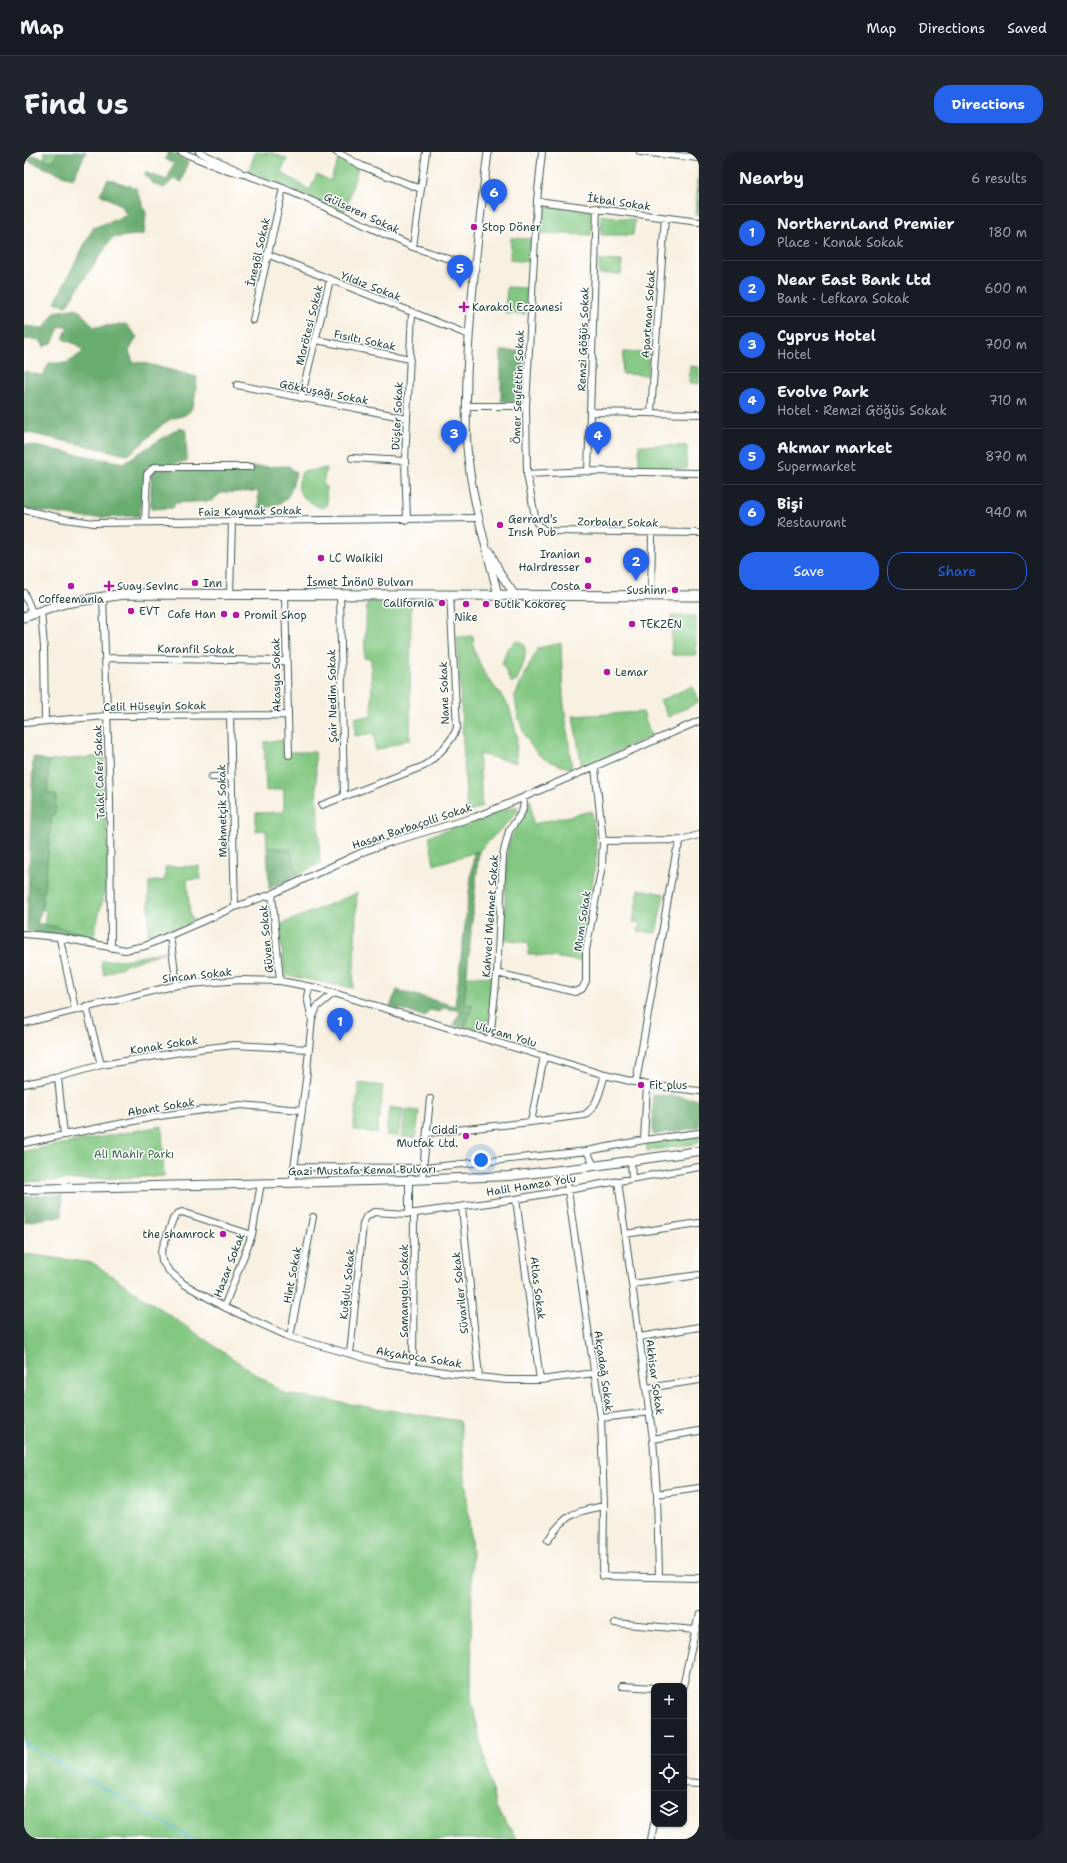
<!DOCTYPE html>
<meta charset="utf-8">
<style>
:root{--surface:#171b24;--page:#20242c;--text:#f1f3f6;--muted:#9ea1a6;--line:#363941;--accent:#2563eb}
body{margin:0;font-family:"Shantell Sans",sans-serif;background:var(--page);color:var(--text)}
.controls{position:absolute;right:12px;bottom:12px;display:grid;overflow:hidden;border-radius:8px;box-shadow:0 1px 3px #0004}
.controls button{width:36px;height:36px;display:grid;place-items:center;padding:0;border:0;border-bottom:1px solid var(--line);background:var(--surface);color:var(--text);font:20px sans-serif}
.you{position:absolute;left:457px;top:1008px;width:14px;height:14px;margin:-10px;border:3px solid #fff;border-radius:50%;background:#1a73e8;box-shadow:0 0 0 6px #1a73e833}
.badge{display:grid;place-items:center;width:26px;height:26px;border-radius:50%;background:var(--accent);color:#fff;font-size:13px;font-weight:700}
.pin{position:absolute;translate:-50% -33px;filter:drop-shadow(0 1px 2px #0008)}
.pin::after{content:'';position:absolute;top:21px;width:14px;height:12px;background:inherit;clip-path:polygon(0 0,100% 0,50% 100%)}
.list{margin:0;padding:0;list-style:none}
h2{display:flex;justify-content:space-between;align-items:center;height:52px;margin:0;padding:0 16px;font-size:17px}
h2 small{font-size:13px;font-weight:400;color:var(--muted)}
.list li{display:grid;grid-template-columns:26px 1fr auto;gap:12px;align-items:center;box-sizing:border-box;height:56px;padding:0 16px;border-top:1px solid var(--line)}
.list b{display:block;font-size:15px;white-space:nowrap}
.list p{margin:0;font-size:13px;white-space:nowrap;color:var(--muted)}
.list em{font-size:13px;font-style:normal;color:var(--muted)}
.actions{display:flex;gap:8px;padding:12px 16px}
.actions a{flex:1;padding:9px 0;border:1px solid var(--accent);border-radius:16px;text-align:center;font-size:14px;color:var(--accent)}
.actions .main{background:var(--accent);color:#fff}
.icon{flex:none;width:22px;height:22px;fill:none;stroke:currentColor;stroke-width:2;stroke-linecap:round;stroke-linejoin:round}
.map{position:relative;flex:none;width:675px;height:1687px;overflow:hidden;border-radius:16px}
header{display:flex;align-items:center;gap:24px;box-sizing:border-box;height:56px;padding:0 20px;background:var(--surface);border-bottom:1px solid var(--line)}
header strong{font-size:19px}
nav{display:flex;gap:22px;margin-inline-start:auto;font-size:14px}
.intro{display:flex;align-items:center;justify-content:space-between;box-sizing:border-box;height:96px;padding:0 24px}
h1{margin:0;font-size:28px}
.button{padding:10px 18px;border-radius:16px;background:var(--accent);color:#fff;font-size:14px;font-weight:700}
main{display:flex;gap:24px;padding:0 24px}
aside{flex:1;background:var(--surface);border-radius:16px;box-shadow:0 1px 3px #0004}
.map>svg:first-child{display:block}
.green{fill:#82c781;stroke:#50825a}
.forest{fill:#69ac6f;stroke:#447452}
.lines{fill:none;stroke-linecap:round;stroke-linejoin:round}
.stream{stroke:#54bcd2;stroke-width:2}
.minor-casing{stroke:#40584e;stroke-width:8}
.tertiary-casing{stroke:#40584e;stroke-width:9}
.secondary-casing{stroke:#40584e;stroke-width:10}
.primary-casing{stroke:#40584e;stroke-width:11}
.minor{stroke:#fff;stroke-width:6}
.tertiary{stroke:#fff;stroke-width:7}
.secondary{stroke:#fff;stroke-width:8}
.primary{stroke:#fff;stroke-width:9}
.poi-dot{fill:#b5179e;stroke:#fff;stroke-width:1.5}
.labels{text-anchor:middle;stroke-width:3;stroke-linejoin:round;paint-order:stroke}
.street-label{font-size:11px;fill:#1f3d34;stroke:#fff}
.poi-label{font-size:11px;fill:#1f3d34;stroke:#fff;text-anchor:start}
.park-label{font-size:11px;fill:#3d664b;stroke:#fff}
</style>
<header>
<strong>Map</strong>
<nav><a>Map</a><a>Directions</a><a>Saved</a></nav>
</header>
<div class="intro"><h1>Find us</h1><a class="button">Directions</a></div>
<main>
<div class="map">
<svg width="675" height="1687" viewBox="0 0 675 1687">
<rect width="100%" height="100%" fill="#fff"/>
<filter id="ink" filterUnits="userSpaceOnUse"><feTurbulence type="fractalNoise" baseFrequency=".025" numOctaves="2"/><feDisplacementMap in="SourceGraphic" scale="8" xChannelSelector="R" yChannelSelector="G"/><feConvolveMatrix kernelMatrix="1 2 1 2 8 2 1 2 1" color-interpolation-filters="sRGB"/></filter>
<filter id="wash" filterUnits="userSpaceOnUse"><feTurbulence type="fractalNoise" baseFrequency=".012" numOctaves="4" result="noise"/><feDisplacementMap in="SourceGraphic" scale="16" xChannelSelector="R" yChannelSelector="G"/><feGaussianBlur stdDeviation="0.9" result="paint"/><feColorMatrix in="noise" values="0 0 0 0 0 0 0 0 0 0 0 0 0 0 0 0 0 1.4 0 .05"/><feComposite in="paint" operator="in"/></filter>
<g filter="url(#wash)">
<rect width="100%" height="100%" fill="#f8f0e1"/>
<path class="green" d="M 19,0 L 34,0 L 29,10 L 19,7 L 22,1 Z
M 231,0 L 249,1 L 263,7 L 257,20 L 286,38 L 293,22 L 306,29 L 315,6 L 334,16 L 321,60 L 225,19 Z
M 516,54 L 568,59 L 567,83 L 515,81 Z
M 577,63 L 611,68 L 609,83 L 577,83 Z
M 487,86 L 508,87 L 506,110 L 486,108 Z
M 575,108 L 598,109 L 597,122 L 575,122 Z
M 483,135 L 503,136 L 501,162 L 481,161 Z
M 600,200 L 625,201 L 623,223 L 598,222 Z
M 666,214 L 675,215 L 675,232 L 665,231 Z
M 615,293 L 663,294 L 662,317 L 615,316 Z
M 302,316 L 299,333 L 302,335 L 303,354 L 297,356 C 279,346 269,343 278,320 Z
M 343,450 L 387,451 L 386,587 L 351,599 L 350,581 L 331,584 L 331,565 L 348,564 L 347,507 L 340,506 Z
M 647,464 L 672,464 L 672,503 L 648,503 Z
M 449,484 L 450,498 L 460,521 L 485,554 L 493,583 L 492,611 L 455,602 L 458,655 L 443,661 L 433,485 Z
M 493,489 L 499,491 C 505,503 497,517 493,529 L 488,531 C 483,526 483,518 478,512 L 483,497 Z
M 537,491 L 539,545 L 548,617 C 539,614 528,611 519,606 C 502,595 491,562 491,543 L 514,496 Z
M 668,534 L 675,550 L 644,565 L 636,549 Z
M 619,560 L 627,584 L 558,616 L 549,564 Z
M 260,588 L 260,600 L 291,600 L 296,711 L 274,723 L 266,698 L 243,695 L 242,678 L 232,679 L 232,661 L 260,660 L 260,637 L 242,639 L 240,590 Z
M 80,604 L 84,710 L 82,733 L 70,783 L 76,790 L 65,788 L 62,782 L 20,772 L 22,759 L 18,757 L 28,662 L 31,662 L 32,644 L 23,641 L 25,609 Z
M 507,648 L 509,672 L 568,659 L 573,699 L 558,809 L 504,802 L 505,791 L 479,787 L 484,693 L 505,649 Z
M 493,654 L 495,659 L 455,699 L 410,713 L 405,684 Z
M 175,714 L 177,727 L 163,727 L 166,762 L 169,769 L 124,788 L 125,730 L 141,728 L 141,715 Z
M 615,737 L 640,742 L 632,781 L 614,779 L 616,771 L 609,770 Z
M 333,741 L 329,836 L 261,823 L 255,773 Z
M 142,799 L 102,813 L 80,823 L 77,809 L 106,807 Z
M 443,824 L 469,825 L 463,878 L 460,880 L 441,875 L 449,854 L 440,851 Z
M 335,931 L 359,934 L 353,981 L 329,978 Z
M 365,955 L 379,957 L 375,984 L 362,983 Z
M 381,957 L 395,959 L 392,986 L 378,985 Z
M 138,974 L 140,1024 L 0,1030 L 0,999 Z
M 675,984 L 675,991 L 623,999 L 622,992 Z
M 0,1102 L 69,1111 L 261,1242 L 436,1269 L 448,1401 L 447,1546 L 472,1656 L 493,1687 L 0,1687 Z"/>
<path class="forest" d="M 34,0 L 62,0 L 49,27 L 4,9 L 6,2 L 29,10 Z
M 145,0 L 158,4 L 157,6 L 164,10 L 158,30 L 150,27 L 140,36 L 130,32 L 120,23 L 121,20 L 143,28 L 150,11 L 141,7 Z
M 675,11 L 675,63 L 672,63 Z
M 84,27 L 112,36 L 122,61 L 120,82 L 88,86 L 42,154 L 31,150 L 69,76 L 103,63 L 95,52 L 76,42 Z
M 53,156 L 70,175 L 102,172 L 113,185 L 105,199 L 109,210 L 120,211 L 173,225 C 172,234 172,247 168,256 C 164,265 155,264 147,267 C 131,276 120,292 104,303 L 0,280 L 0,219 L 19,224 L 25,211 L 43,211 L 59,200 L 51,192 L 39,187 L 44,174 L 35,175 L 29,190 L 20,195 L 16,188 L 0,187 L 0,174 L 20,176 L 31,160 Z
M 477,199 L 500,199 L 498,245 L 493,250 L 477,249 Z
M 155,276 L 162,278 L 163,310 L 122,314 L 115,364 L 61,366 L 0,356 L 0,292 L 99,311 Z
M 265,314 L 272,321 C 264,350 264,350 235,358 L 234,339 L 197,341 L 187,349 L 151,351 L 149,356 L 127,357 L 127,323 L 130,318 Z
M 9,605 L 25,609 L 23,641 L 32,643 L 31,662 L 28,662 L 18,757 L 13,771 L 62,782 L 65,788 L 3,779 Z
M 243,695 L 266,698 L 274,723 L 245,737 Z
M 455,699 L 440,851 L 449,853 L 441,875 L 429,873 L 437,859 L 419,856 L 416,860 L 405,858 L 401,865 L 366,854 L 373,838 L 431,854 L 450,700 Z
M 629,942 L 675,947 L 675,975 L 629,983 Z
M 38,1043 L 38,1064 L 0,1070 L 0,1044 Z"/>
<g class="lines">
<path class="stream" d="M 0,1591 L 168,1687"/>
</g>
</g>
<g filter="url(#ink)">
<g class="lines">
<g class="minor-casing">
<path id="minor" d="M 157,0 L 204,19 L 220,22 L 259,36 L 389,95 L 449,115
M 175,0 L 215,19
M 312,0 L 338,14 L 397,37
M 518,0 L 513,49 L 502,254 L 503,322 L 512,370 L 520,378 L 527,379 L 675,381
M 616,0 L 675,6
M 513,49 L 675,70
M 389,95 L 402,0
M 243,102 L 445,183
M 229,168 L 259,36
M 293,188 L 386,207
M 213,233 L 383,266
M 277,246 L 306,128
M 442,254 L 502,254
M 566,260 L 675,262
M 627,260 L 641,66
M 328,306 L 381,309
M 564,319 L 573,56
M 503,322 L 564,319 L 675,321
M 0,358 L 41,367 L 70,371 L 454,366
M 383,368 L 381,309 L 388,160
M 121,370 L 123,322 L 130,315 L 227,315
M 0,441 L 9,462
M 206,442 L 208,369
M 261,443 L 265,603
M 316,443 L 320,644
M 79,444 L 86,646 L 87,796
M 627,445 L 628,382
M 17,459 L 20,495 L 21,568
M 82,506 L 261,509
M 206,563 L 211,755
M 0,571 L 83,564 L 263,563
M 188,625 L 207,625
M 298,653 L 400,614 C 413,604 427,591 433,576 L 426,442
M 579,689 L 657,688
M 248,742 L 256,829
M 0,782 L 34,785 L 101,798 L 121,794 L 211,755 L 248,742 L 341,699 L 367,690 L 451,665 L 491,649 L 675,569
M 146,784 L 153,833
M 36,787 L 51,857
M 473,821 L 551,840 L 558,837 L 562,829 L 562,798 L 578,714 L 579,689 L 571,616
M 285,835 L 283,845 L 288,867
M 62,854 L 77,913
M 0,871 L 153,833 L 217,828 L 256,829 L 293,836 L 581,923 L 623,933 L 675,939
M 466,888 L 473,821 L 479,703 L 485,679 L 498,660 L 500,652 L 499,646
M 34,926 L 40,983
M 612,930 L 652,701 L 657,688 L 675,683
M 0,932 L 31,926 L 77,913 L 175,897 L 211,893 L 285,897
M 507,970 L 520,904
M 404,981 L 507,970 L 560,963 C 574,955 576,937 581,923
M 620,988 L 675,981
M 0,991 L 135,964 L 217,953 L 278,958
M 563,999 L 620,988 L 623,933
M 607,1009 L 608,1026
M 270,1015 L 400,1016 L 563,999 L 570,1014
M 541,1018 L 577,1266 L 580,1354 L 579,1424 L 675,1426
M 398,1028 L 406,947
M 594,1029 L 629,1287 L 633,1342 L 635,1425
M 268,1031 L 282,928 L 288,867 L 293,855 L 310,841
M 492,1047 L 516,1228
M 438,1055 L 455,1225
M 385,1062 L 385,1028
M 601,1082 L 675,1071
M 228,1083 L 158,1060 L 153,1062 L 149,1067 L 137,1100 L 138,1109 L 145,1119 L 160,1132 L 200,1155 L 266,1185 L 359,1211 L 455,1225 L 483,1228 L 516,1228 L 571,1221
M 608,1132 L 675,1123
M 200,1155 L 228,1083 L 237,1031
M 266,1185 L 289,1065
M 616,1185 L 675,1175
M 326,1202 L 339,1072 L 342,1065 L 350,1060 L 385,1062 L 492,1047 L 675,1015
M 389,1216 L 390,1061
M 623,1236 L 675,1228
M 577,1266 L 626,1260
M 629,1287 L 675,1279
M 633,1342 L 675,1336
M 524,1388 C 542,1362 549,1360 580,1354
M 591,1471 L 671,1478
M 598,1534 L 630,1536
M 659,1534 L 675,1462
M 660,1630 L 675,1631
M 627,1687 L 630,1672"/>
</g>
<g class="tertiary-casing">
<path id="tertiary" d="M 464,0 C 455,74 446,148 443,223 C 443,246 441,271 443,295 C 447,345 462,394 474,443
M 466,399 L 477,423 L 491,443"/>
</g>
<g class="secondary-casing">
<path id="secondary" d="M 0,1037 L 385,1028 L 485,1024 L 570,1014 L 675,999"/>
</g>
<g class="primary-casing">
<path id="primary" d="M 0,465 L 41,451 L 100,442 L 675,444"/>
</g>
<use href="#minor" class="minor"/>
<use href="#tertiary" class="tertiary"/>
<use href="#secondary" class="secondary"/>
<use href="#primary" class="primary"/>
</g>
</g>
<g class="poi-dot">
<circle cx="450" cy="75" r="4"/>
<path d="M438 149h4v4h4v4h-4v4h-4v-4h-4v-4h4z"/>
<circle cx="476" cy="373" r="4"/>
<circle cx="297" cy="406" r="4"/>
<circle cx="564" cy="408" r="4"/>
<circle cx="171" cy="431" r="4"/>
<circle cx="47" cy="434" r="4"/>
<path d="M83 428h4v4h4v4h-4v4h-4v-4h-4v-4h4z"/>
<circle cx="564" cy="434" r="4"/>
<circle cx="651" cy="438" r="4"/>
<circle cx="418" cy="451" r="4"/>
<circle cx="442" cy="452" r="4"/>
<circle cx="462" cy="452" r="4"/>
<circle cx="107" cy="459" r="4"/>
<circle cx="200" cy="462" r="4"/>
<circle cx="212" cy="463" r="4"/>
<circle cx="608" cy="472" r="4"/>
<circle cx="583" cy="520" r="4"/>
<circle cx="617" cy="933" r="4"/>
<circle cx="442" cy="984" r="4"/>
<circle cx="199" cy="1082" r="4"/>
</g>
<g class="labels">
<g class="street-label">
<text transform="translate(595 50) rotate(8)" y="4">İkbal Sokak</text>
<text transform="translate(338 61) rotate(25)" y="4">Gülseren Sokak</text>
<text transform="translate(234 100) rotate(-77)" y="4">İnegöl Sokak</text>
<text transform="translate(347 134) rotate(21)" y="4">Yıldız Sokak</text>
<text transform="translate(624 162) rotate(-86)" y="4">Apartman Sokak</text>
<text transform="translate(285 173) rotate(-76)" y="4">Morötesi Sokak</text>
<text transform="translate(559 187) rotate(-88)" y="4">Remzi Göğüs Sokak</text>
<text transform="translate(341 188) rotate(12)" y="4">Fısıltı Sokak</text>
<text transform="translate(494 235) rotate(-88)" y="4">Ömer Seyfettin Sokak</text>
<text transform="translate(300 240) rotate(11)" y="4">Gökkuşağı Sokak</text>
<text transform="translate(373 264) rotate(-87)" y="4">Düşler Sokak</text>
<text transform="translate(226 359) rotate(-1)" y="4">Faiz Kaymak Sokak</text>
<text transform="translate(594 370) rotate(1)" y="4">Zorbalar Sokak</text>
<text x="336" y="434">İsmet İnönü Bulvarı</text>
<text transform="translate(172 497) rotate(1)" y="4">Karanfil Sokak</text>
<text transform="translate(252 523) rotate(-91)" y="4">Akasya Sokak</text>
<text transform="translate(420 541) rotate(-92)" y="4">Nane Sokak</text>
<text transform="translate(308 544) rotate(-91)" y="4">Şair Nedim Sokak</text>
<text transform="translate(131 554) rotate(-1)" y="4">Celil Hüseyin Sokak</text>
<text transform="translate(75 620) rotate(-92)" y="4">Talat Cafer Sokak</text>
<text transform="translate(198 659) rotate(-91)" y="4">Mehmetçik Sokak</text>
<text transform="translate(388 674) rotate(-18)" y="4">Hasan Barbaçolli Sokak</text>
<text transform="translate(466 764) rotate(-86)" y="4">Kahveci Mehmet Sokak</text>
<text transform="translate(558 769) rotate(-81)" y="4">Mum Sokak</text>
<text transform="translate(242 787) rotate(-95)" y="4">Güven Sokak</text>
<text transform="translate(173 823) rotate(-6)" y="4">Sincan Sokak</text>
<text transform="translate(482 882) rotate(17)" y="4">Uluçam Yolu</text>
<text transform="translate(140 893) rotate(-9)" y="4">Konak Sokak</text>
<text transform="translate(137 955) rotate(-9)" y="4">Abant Sokak</text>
<text transform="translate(338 1018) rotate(-1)" y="4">Gazi Mustafa Kemal Bulvarı</text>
<text transform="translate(507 1033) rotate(-9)" y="4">Halil Hamza Yolu</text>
<text transform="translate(205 1113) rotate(-69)" y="4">Hazar Sokak</text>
<text transform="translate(268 1123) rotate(-79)" y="4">Hint Sokak</text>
<text transform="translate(323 1132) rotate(-84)" y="4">Kuğulu Sokak</text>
<text transform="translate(514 1136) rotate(83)" y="4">Atlas Sokak</text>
<text transform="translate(380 1139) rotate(-90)" y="4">Samanyolu Sokak</text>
<text transform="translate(436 1141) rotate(-96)" y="4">Süvariler Sokak</text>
<text transform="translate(395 1205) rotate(9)" y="4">Akçahoca Sokak</text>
<text transform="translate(580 1219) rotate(82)" y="4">Akçadağ Sokak</text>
<text transform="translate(631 1225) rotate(82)" y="4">Akhisar Sokak</text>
</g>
<g class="poi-label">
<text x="458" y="79">Stop Döner</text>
<text x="448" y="159">Karakol Eczanesi</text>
<text x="484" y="371">Gerrard's<tspan x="484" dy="13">Irısh Pub</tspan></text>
<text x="556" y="406" text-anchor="end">Iranian<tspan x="556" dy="13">Hairdresser</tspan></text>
<text x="305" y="410">LC Waikiki</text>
<text x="179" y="435">Inn</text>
<text x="93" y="438">Suay Sevinc</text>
<text x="556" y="438" text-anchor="end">Costa</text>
<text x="643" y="442" text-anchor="end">Sushinn</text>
<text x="47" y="451" text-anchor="middle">Coffeemania</text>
<text x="410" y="455" text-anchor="end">California</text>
<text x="470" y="456">Butik Kokoreç</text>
<text x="115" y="463">EVT</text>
<text x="192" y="466" text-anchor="end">Cafe Han</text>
<text x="220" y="467">Promil Shop</text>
<text x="442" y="469" text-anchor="middle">Nike</text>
<text x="616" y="476">TEKZEN</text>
<text x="591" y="524">Lemar</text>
<text x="625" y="937">Fit plus</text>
<text x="434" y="982" text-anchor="end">Ciddi<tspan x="434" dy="13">Mutfak Ltd.</tspan></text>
<text x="191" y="1086" text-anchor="end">the shamrock</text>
</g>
<g class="park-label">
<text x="110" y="1006">Ali Mahir Parkı</text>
</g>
</g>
</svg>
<div class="controls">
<button>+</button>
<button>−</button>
<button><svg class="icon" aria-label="locate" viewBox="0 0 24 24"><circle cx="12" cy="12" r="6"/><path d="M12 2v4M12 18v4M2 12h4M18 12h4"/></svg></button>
<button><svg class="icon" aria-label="layers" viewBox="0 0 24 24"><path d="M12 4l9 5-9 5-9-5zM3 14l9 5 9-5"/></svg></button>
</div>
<div class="you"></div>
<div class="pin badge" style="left:316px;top:889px">1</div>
<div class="pin badge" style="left:612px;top:429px">2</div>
<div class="pin badge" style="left:430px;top:301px">3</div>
<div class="pin badge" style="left:574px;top:303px">4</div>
<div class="pin badge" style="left:436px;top:136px">5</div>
<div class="pin badge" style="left:470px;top:60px">6</div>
</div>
<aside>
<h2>Nearby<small>6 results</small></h2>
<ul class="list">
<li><span class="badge">1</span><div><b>NorthernLand Premier</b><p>Place · Konak Sokak</p></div><em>180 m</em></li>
<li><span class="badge">2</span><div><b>Near East Bank Ltd</b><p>Bank · Lefkara Sokak</p></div><em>600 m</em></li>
<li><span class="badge">3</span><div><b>Cyprus Hotel</b><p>Hotel</p></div><em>700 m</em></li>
<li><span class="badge">4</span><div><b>Evolve Park</b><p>Hotel · Remzi Göğüs Sokak</p></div><em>710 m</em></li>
<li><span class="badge">5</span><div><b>Akmar market</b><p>Supermarket</p></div><em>870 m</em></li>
<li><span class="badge">6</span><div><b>Bişi</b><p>Restaurant</p></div><em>940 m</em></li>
</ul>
<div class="actions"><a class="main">Save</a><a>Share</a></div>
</aside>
</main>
